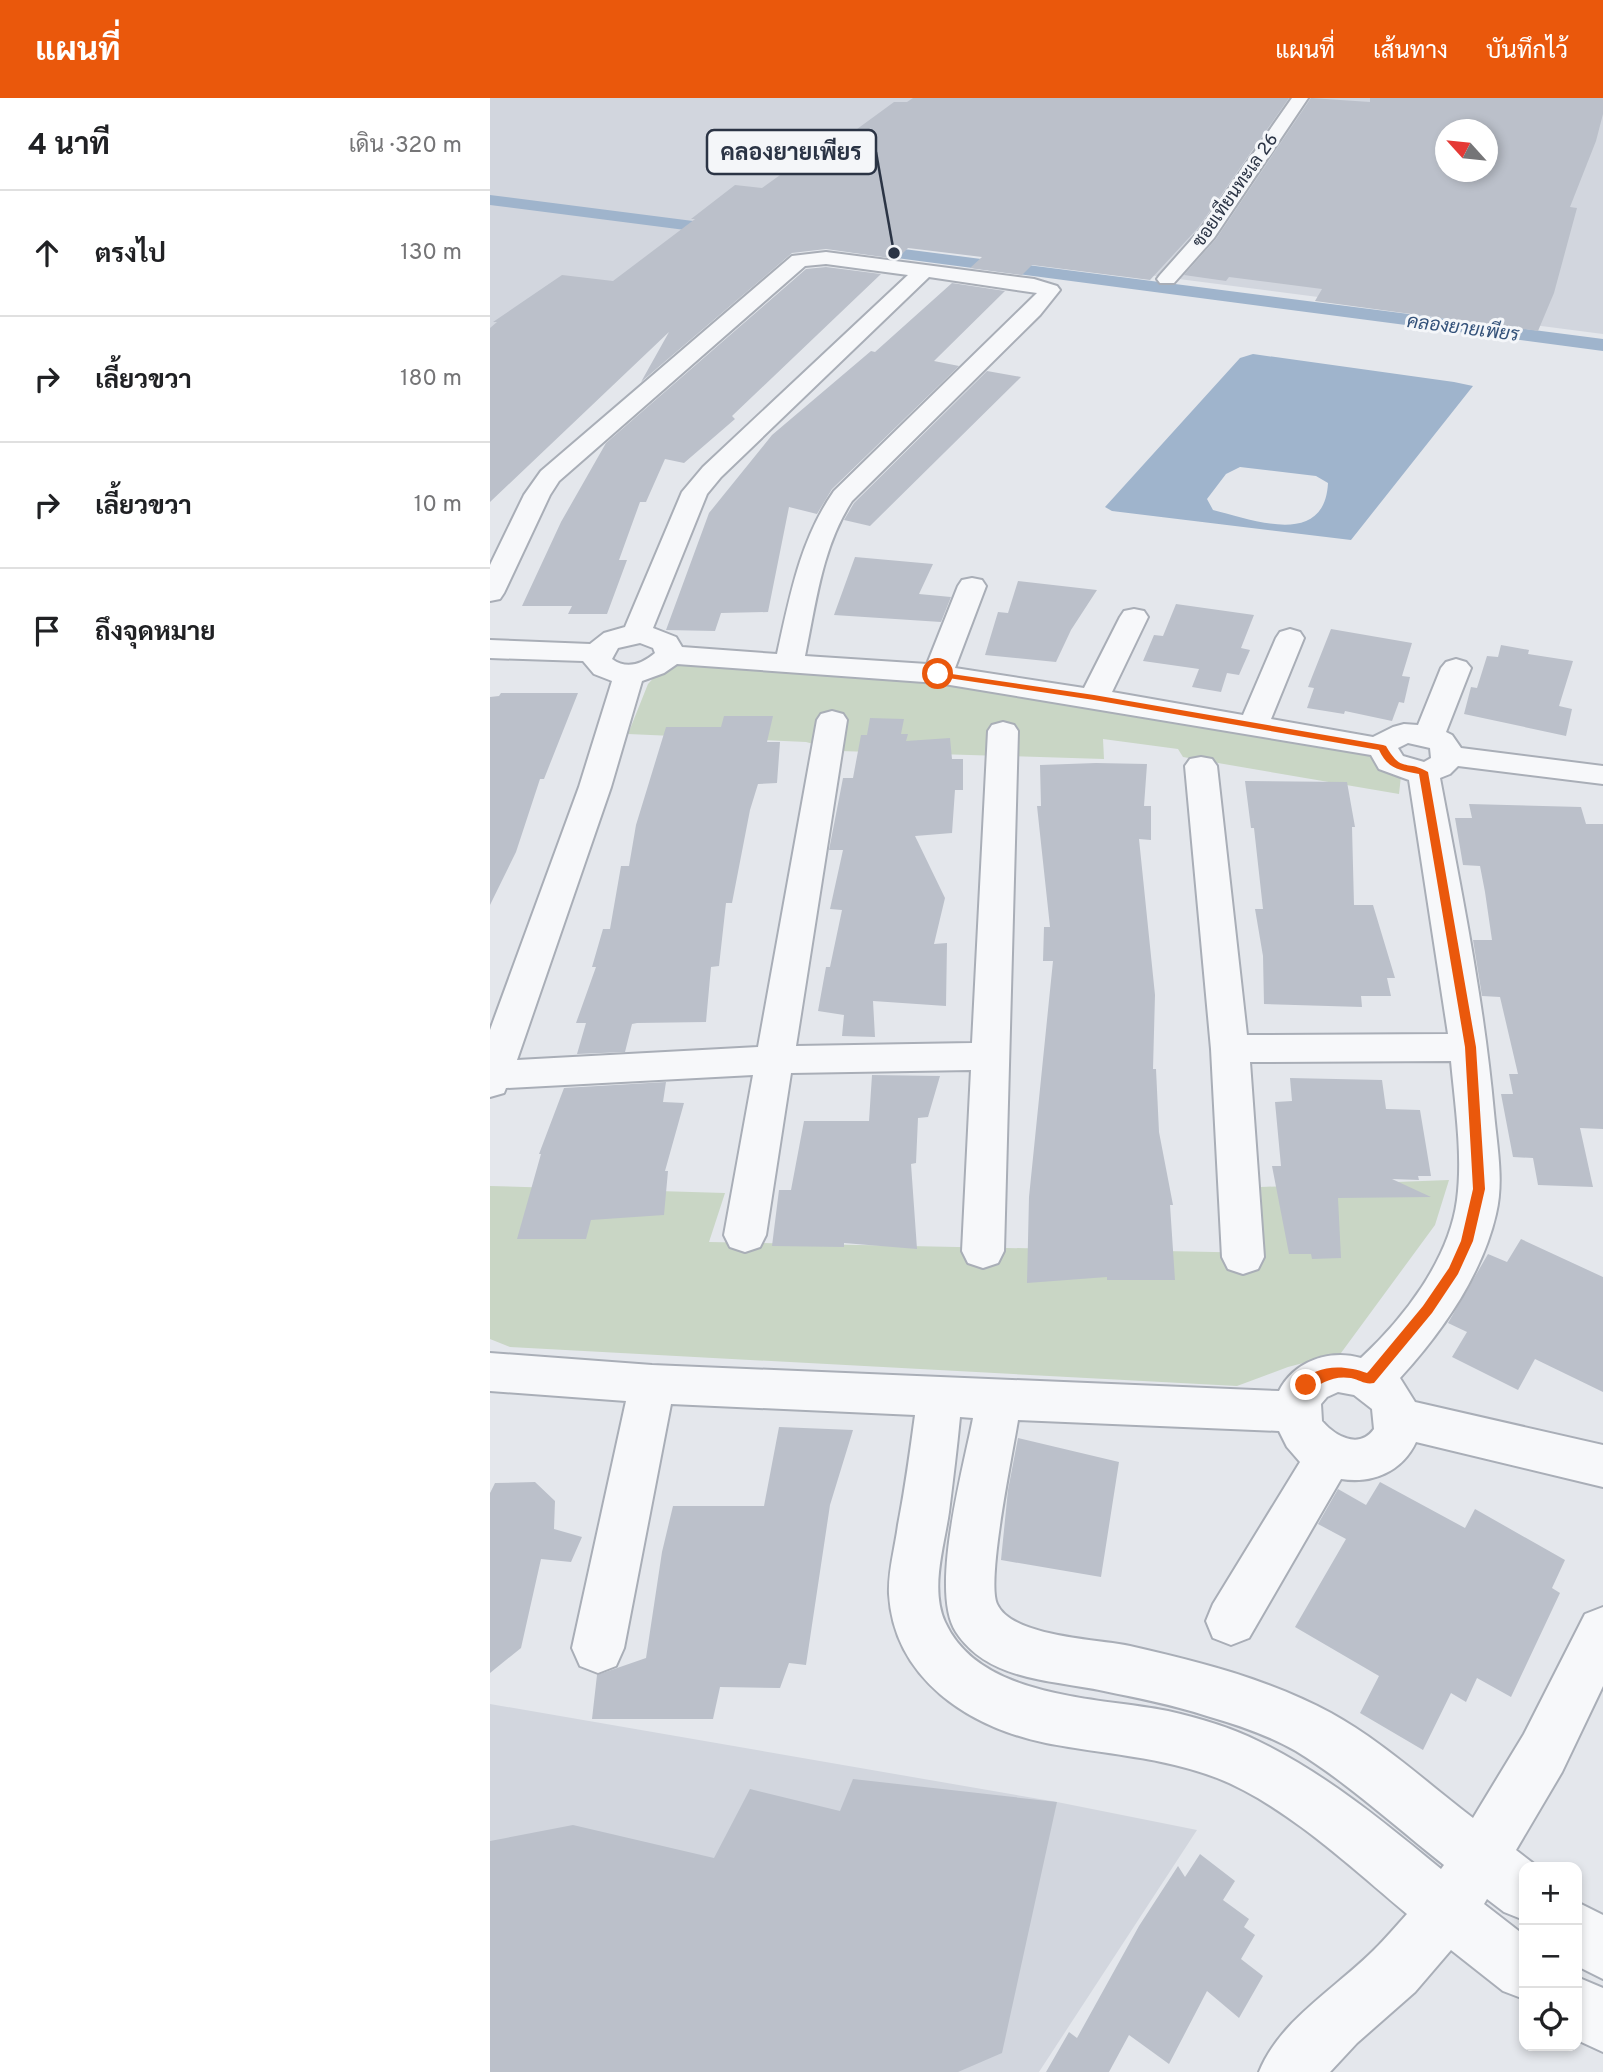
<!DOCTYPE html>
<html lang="th">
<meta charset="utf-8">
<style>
:root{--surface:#fff;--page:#f6f6f6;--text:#202124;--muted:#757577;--line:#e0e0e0;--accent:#ea580c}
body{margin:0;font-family:Overpass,Sarabun,sans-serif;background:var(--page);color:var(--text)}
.controls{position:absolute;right:21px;bottom:21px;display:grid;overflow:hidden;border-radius:14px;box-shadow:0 4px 10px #0003}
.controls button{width:63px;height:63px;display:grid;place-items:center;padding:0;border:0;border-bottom:2px solid var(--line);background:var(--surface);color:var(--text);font:35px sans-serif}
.compass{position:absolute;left:945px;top:21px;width:63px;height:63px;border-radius:50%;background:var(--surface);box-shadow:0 4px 10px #0003;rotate:297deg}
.stop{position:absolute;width:21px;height:21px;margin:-16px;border:5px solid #ea580c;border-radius:50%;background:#fff}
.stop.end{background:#ea580c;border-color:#fff;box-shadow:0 2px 7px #0008}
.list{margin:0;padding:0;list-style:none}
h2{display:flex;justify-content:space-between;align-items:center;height:91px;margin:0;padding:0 28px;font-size:30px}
h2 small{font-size:23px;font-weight:400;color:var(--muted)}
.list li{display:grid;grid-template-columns:46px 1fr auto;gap:21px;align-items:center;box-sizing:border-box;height:126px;padding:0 28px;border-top:2px solid var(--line)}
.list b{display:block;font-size:26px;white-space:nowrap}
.list em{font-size:23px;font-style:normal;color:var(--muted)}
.icon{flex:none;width:38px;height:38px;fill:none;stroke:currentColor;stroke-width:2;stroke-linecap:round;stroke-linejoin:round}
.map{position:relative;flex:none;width:1113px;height:1974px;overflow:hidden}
header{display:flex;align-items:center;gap:42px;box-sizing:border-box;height:98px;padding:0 35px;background:var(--accent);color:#fff}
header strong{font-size:33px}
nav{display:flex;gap:38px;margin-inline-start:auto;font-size:24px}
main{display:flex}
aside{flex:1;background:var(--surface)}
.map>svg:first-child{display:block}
.built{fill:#d2d6de;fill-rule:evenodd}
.green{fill:#c9d6c5}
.water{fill:#9fb4cc;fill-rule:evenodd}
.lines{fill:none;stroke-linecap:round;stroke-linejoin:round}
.canal{fill:#9fb4cc;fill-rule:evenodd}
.building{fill:#bbc0ca;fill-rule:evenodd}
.minor-casing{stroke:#a9aeb7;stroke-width:4}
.minor{fill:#f7f8fa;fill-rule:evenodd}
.route{fill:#ea580c}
.labels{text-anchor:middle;stroke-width:6;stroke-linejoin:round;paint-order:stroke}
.far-street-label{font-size:18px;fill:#2b3445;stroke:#f4f6f9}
.far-water-label{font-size:19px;font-style:italic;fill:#34527a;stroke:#f4f6f9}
.leader{fill:none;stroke:#2b3445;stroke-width:2.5}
.callout-dot{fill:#2b3445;stroke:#f4f6f9;stroke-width:2.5}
.callout{fill:#f4f6f9;stroke:#2b3445;stroke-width:2.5}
.callout-label{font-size:23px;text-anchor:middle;font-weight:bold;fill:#2b3445}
</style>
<header>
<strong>แผนที่</strong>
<nav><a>แผนที่</a><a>เส้นทาง</a><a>บันทึกไว้</a></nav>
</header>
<main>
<aside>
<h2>4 นาที<small>เดิน · 320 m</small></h2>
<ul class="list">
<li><svg class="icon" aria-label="ahead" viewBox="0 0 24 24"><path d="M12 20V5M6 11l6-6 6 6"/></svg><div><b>ตรงไป</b></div><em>130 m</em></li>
<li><svg class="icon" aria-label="right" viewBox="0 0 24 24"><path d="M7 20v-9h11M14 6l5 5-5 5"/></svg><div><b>เลี้ยวขวา</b></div><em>180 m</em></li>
<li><svg class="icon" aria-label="right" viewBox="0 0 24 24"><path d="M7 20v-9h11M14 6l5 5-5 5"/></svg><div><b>เลี้ยวขวา</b></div><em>10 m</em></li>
<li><svg class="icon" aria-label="arrive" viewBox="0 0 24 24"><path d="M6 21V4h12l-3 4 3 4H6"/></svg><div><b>ถึงจุดหมาย</b></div></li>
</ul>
</aside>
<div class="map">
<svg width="1113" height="1974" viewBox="0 0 1113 1974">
<rect width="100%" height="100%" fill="#e4e7ec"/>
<path class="built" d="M 0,0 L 1113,0 L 1113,236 L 311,132 L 0,369 ZM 956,32 L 998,32 L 998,74 L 956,74 Z
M 0,1606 L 567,1704 L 707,1732 L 549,1974 L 0,1974 Z"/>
<path class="green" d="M 186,567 L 468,587 L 878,655 L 911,678 L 909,696 L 693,659 L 688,651 L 613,641 L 614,661 L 350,653 L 316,644 L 138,636 L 158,586 L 170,573 Z
M 959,1082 L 945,1127 L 851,1255 L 798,1269 L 747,1288 L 20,1249 L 0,1241 L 0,1088 L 235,1095 L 219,1144 L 773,1155 L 771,1089 Z"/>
<path class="water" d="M 763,256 L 964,284 L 983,288 L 861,442 L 622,413 L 615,409 L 750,260 ZM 750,369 L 826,378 L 838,385 C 835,450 763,422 723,412 L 717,401 L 736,376 Z"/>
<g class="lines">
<path class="canal" d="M 0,97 L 242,128 L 251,133 L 242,138 L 0,107 Z
M 367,145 L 1113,241 L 1113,253 L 361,154 L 358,150 Z"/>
</g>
<path class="building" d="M 423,0 L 799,0 L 708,130 L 660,182 L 542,167 L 532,177 L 480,170 L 492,159 L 418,150 L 407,161 L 336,151 L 302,155 L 151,284 L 179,234 L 0,404 L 0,230 L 7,224 L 3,224 L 72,177 L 123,183 L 205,121 L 201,121 L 245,87 L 272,90 L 325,52 L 337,53 L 404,4 L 417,4 Z
M 821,0 L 880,4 L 880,0 L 1113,0 L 1113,16 L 1106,43 L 1080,109 L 1087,110 L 1064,195 L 1048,233 L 825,203 L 832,191 L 739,179 L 736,183 L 694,177 L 726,141 ZM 956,32 L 998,32 L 998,74 L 956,74 Z
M 336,169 L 391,176 L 242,318 L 245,321 L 194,365 L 175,361 L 156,404 L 150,404 L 129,462 L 137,462 L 117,516 L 78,516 L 82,508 L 32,508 L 71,424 L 116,345 L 316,171 Z
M 462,185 L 515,193 L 444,263 L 469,268 L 342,391 L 327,416 L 299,409 L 278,514 L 231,515 L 225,533 L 176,532 L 219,415 L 282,337 L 381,253 L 385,254 Z
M 497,273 L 531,279 L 380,428 L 354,422 L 364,405 Z
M 365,459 L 443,466 L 429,496 L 461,499 L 451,524 L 344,517 Z
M 528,483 L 607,492 L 581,532 L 566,564 L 495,557 L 508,514 L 518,515 Z
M 686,506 L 764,517 L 751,550 L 760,552 L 749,577 L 737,575 L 731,594 L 702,589 L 709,571 L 653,563 L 664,537 L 673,538 Z
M 841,531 L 922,545 L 912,578 L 920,579 L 914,605 L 909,604 L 902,623 L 855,613 L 854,616 L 817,610 L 824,590 L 818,589 Z
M 1011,547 L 1039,552 L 1038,556 L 1083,563 L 1069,608 L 1082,611 L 1076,638 L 974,616 L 981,589 L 987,590 L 997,558 L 1008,559 Z
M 11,595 L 88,595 L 54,681 L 50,681 L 26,754 L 0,807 L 0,599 L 9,598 Z
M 234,618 L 283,618 L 277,644 L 290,644 L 287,685 L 268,686 L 260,712 L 242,805 L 236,805 L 229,868 L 221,869 L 216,924 L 147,925 L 142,926 L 135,954 L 87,956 L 96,925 L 86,925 L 106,869 L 102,869 L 113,831 L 120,831 L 131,768 L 139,768 L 146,727 L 176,629 L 231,629 Z
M 380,620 L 414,621 L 411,636 L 418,636 L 416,643 L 460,640 L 462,661 L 473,661 L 473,692 L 465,692 L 462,735 L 425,738 L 455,800 L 444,846 L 457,845 L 456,908 L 383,903 L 385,939 L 352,938 L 354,917 L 328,913 L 336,869 L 340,869 L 352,812 L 340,811 L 353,752 L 339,752 L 353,680 L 363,680 L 371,637 L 377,637 Z
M 606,665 L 657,666 L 654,708 L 661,708 L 661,742 L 649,741 L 665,897 L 663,971 L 666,971 L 669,1034 L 683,1107 L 680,1107 L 685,1182 L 617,1182 L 617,1179 L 537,1185 L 539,1099 L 563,863 L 553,863 L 554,829 L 560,829 L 547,708 L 551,708 L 550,667 Z
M 755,683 L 857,684 L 865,729 L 862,729 L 864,807 L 883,807 L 905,880 L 897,880 L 901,898 L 871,898 L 872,909 L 774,906 L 773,858 L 765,811 L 773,811 L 764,730 L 761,730 Z
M 979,706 L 1091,709 L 1096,726 L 1113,726 L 1113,1031 L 1090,1030 L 1103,1089 L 1048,1087 L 1043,1060 L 1023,1059 L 1011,996 L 1023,996 L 1019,976 L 1028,976 L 1010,899 L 992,898 L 983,842 L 1002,842 L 995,794 L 990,768 L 973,767 L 965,720 L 982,720 Z
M 382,977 L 450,978 L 438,1019 L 428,1020 L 426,1065 L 421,1066 L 427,1151 L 354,1145 L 354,1149 L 282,1148 L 289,1092 L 301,1092 L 314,1023 L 379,1023 Z
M 800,980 L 892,982 L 896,1011 L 930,1012 L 941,1078 L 928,1078 L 929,1082 L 902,1081 L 941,1099 L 848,1100 L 851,1160 L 822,1161 L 821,1156 L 799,1156 L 782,1068 L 791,1068 L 785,1004 L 802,1003 Z
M 176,984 L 173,1004 L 194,1005 L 175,1073 L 178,1073 L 174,1117 L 101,1122 L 96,1141 L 27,1141 L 51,1056 L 49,1056 L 74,990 Z
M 1031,1141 L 1113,1179 L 1113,1294 L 1045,1261 L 1028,1292 L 962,1259 L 977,1234 L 958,1225 L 998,1156 L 1017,1164 Z
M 289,1329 L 363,1332 L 340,1407 L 316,1567 L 299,1565 L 290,1590 L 230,1589 L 223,1621 L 102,1621 L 107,1577 L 156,1560 L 172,1454 L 183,1408 L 274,1408 Z
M 528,1340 L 629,1364 L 611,1479 L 511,1462 L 518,1392 Z
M 45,1384 L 65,1403 L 64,1431 L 92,1439 L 81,1464 L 51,1461 L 31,1550 L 0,1575 L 0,1395 L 5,1385 Z
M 890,1384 L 975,1430 L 985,1411 L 1075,1462 L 1062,1490 L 1070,1495 L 1021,1599 L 987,1580 L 976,1604 L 961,1595 L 933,1652 L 870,1615 L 889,1578 L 805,1529 L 856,1441 L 828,1426 L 848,1391 L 876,1407 Z
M 363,1681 L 567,1704 L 512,1955 L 468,1974 L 0,1974 L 0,1743 L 83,1727 L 224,1760 L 260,1691 L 350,1713 Z
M 710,1756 L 745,1783 L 733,1802 L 759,1821 L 754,1829 L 765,1837 L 751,1861 L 773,1878 L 749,1920 L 717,1893 L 679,1966 L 639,1937 L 619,1974 L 556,1974 L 579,1934 L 587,1940 L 649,1828 L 688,1768 L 695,1779 Z"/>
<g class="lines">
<g class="minor-casing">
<path id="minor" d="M 802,0 L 818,0 L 724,140 L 684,185 L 670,185 L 667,181 L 670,177 L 710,132 Z
M 336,154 L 544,181 L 567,188 L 570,192 L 550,217 L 362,403 C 332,449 326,505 315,558 L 437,566 L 468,488 L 472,482 L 482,480 L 492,482 L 496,488 L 465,570 L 594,590 L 630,519 L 634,513 L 644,511 L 654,513 L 658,519 L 622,594 L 753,617 L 786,540 L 790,534 L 800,531 L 810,534 L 814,540 L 781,621 L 883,639 L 903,629 L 914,626 L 928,627 L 951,570 L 956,564 L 966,561 L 976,564 L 981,570 L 956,634 L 962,637 L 971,650 L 1113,668 L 1113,686 L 968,668 L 960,676 L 950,680 C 971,791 994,903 1004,1015 C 1007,1048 1014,1083 1006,1116 C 992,1177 952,1234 910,1280 L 925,1304 L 1113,1347 L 1113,1389 L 926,1344 C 912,1374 882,1386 851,1381 L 759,1540 L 741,1547 L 723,1540 L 716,1523 L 723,1506 L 810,1364 L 797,1349 L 789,1333 L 528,1322 C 523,1354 496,1482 507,1506 C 522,1539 607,1541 640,1548 C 710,1564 778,1581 841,1615 C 892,1643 937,1685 983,1720 L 1034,1636 L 1095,1516 L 1113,1509 L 1113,1588 L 1072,1674 L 1026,1752 L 1048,1769 L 1034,1769 L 1034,1822 L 1014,1814 L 997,1801 L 994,1806 L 1034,1837 L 1034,1901 L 1013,1893 L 961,1852 L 925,1894 L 867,1945 L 840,1974 L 769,1974 C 790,1922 845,1891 884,1852 C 895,1841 906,1828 917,1816 C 862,1770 794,1706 727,1680 C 674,1659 612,1656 556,1645 C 479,1629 404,1581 399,1496 C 398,1473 405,1450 408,1427 C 415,1391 420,1354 425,1317 L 181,1306 L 134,1550 L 126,1568 L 108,1575 L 90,1568 L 82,1550 L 136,1303 L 0,1293 L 0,1255 L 162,1267 L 789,1293 C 804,1263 840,1251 871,1260 C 914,1220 959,1162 967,1102 C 973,1057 965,1007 961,963 L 760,964 L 774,1159 L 768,1171 L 753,1176 L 738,1171 L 732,1159 L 721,951 L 695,668 L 700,661 L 711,659 L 722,661 L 727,668 L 757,937 L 958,936 L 919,682 L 889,671 L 881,657 L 448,585 L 187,566 L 174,575 L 152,583 L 121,689 L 27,962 L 268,949 L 327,622 L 331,616 L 342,613 L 353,616 L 357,622 L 306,948 L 482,945 L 498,633 L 502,627 L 513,624 L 524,627 L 528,633 L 514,1153 L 508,1165 L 493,1170 L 478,1165 L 472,1153 L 481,972 L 301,975 L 276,1137 L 270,1149 L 255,1154 L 240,1149 L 234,1137 L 263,977 L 16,990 L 14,995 L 0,999 L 0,932 L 89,689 L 122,583 L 104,576 L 93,563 L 0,560 L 0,542 L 100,546 L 114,535 L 135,529 L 192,394 L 213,369 L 418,177 L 336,166 L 315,168 L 69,383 L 60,397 L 14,495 L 10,501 L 0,503 L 0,467 L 34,397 L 51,373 L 302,158 ZM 439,179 L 547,195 L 344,393 C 310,442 300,498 287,556 L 192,549 L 186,539 L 163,530 L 217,396 L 231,379 ZM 150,545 L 163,550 L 165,555 C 152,566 137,572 122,561 L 128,550 ZM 918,645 L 940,650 L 941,660 L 934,664 L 913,658 L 908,650 ZM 848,1294 L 864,1297 L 882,1311 L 884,1331 C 869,1352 845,1338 832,1323 L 831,1306 L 837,1299 ZM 470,1319 L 483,1320 C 474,1368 439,1493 466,1534 C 498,1583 562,1582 614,1593 C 648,1600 684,1607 717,1618 C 748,1627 778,1637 806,1653 C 858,1685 906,1729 954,1767 L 951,1771 C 894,1724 836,1676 768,1643 C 740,1629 709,1620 678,1613 C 607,1599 490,1601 455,1524 C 440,1491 454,1449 459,1414 C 463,1382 467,1351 470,1319 Z
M 1087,1804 L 1113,1817 L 1113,1881 L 1087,1868 Z
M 1087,1879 L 1113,1890 L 1113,1954 L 1087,1942 Z"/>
</g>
<use href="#minor" class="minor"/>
</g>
<path class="route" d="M 448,574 L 604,597 L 893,647 L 896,648 C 912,676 916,661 938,674 L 986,949 L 995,1091 L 983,1143 L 968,1176 L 942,1215 L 884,1285 C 875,1287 870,1282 861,1280 C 842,1277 832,1286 816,1293 L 810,1287 C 824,1265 856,1267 877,1275 L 879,1273 L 933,1208 L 959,1170 L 971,1143 L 983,1091 L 975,949 L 929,676 C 909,672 898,671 889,652 L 604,602 L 445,578 Z"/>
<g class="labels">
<g class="far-street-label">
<text transform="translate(745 92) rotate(-55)" y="6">ซอยเทียนทะเล 26</text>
</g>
<g class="far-water-label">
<text transform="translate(973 229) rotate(7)" y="7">คลองยายเพียร</text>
</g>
</g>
<path class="leader" d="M404 155L386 54"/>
<circle class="callout-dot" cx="404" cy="155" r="7"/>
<rect class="callout" x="217" y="32" width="169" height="44" rx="7"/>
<g class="callout-label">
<text x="301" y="62">คลองยายเพียร</text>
</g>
</svg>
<div class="controls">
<button>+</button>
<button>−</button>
<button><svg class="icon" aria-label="locate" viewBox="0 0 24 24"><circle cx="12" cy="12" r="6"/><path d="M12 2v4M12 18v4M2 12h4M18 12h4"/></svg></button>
</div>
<svg class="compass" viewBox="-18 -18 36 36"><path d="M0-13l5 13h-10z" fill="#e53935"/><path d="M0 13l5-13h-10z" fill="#757577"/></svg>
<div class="stop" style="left:448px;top:576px"></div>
<div class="stop end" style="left:816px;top:1287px"></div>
</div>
</main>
